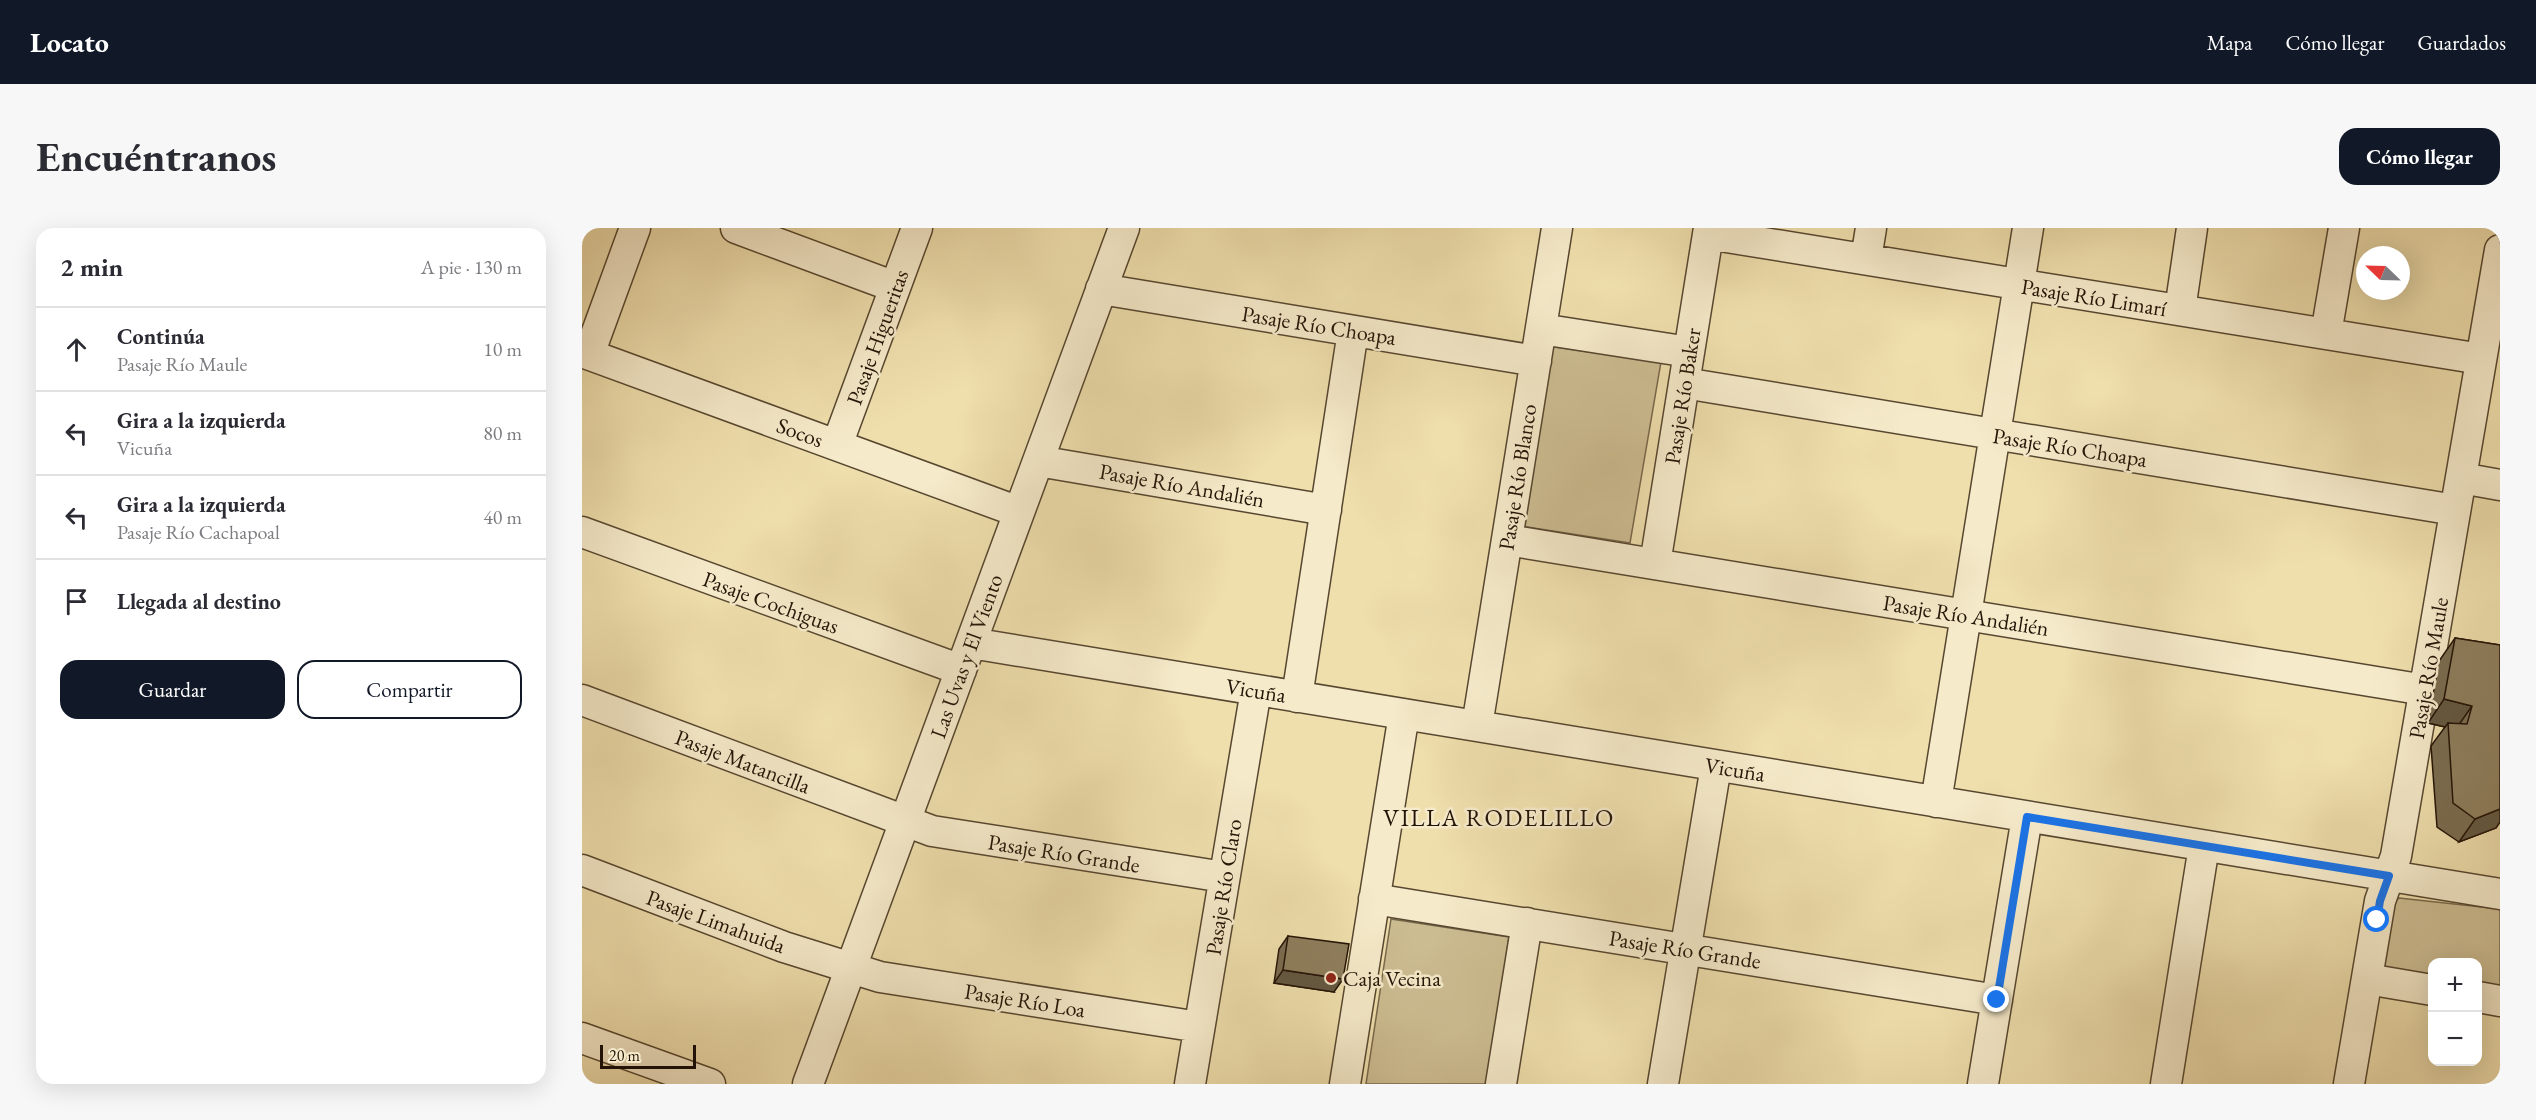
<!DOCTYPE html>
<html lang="es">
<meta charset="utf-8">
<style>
:root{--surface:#fff;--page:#f7f7f7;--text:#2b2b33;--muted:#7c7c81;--line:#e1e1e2;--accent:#111827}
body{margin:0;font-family:"EB Garamond",serif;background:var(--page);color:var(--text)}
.controls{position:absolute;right:18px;bottom:18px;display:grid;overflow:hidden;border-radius:12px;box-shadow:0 6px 24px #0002}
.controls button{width:54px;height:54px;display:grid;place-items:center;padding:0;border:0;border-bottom:2px solid var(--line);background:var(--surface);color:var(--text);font:30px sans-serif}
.compass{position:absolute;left:1774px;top:18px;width:54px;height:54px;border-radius:50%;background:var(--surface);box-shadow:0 6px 24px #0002;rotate:293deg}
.scale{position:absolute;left:18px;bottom:15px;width:96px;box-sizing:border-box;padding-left:6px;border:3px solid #241407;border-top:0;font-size:16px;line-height:21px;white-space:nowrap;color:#241407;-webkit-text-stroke:4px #f5eaca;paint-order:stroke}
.stop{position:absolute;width:18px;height:18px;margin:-14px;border:4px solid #1a73e8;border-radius:50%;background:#fff}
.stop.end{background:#1a73e8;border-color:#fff;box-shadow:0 2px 6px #0008}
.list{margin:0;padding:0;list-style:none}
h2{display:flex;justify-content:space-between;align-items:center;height:78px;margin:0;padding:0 24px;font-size:26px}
h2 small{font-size:20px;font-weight:400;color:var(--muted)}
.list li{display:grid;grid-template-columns:39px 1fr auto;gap:18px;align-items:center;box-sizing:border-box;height:84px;padding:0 24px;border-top:2px solid var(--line)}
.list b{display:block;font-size:22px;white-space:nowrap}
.list p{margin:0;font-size:20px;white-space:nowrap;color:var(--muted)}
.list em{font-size:20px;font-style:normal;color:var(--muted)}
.actions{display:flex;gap:12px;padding:18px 24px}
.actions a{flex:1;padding:14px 0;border:2px solid var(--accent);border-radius:18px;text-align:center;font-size:21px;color:var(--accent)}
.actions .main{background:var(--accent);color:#fff}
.icon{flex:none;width:33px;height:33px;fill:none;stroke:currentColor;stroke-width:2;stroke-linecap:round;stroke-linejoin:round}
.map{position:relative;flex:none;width:1918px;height:856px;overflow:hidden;border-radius:18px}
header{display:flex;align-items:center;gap:36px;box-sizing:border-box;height:84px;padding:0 30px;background:var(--accent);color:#fff}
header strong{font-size:28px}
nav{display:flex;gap:33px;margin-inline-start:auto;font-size:21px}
.intro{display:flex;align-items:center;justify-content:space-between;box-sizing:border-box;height:144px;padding:0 36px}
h1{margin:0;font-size:42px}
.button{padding:15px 27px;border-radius:18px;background:var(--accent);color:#fff;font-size:21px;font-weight:700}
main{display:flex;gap:36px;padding:0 36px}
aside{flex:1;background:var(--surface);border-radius:18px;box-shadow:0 6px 24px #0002}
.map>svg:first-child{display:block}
.green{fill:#ccbc91;stroke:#78684c;stroke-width:1.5}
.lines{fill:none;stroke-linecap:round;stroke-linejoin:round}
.minor-casing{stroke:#574730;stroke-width:33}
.minor{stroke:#f5eaca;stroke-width:30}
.wall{fill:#7a6c50;stroke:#241407;stroke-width:1.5}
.shaded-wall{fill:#635841;stroke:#241407;stroke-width:1.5}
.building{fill:#8e7e5d;stroke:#241407;stroke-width:1.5}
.route{stroke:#1a73e8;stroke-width:8}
.poi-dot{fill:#8f2418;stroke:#f5eaca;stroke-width:2}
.labels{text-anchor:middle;stroke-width:5;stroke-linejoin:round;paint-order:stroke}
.street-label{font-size:22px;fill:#241407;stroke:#f5eaca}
.poi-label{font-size:22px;fill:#241407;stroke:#f5eaca;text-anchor:start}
.neighbourhood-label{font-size:24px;letter-spacing:1.5px;fill:#241407;stroke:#f5eaca}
</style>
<header>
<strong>Locato</strong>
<nav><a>Mapa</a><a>Cómo llegar</a><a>Guardados</a></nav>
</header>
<div class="intro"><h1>Encuéntranos</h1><a class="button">Cómo llegar</a></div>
<main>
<aside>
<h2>2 min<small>A pie · 130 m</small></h2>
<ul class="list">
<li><svg class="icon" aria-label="ahead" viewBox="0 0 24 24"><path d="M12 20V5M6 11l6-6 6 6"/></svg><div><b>Continúa</b><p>Pasaje Río Maule</p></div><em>10 m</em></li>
<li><svg class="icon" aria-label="left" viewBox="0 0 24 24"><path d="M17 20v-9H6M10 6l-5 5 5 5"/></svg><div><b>Gira a la izquierda</b><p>Vicuña</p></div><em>80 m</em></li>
<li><svg class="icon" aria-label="left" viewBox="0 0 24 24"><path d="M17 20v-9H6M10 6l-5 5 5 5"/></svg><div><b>Gira a la izquierda</b><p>Pasaje Río Cachapoal</p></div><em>40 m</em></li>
<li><svg class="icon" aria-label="arrive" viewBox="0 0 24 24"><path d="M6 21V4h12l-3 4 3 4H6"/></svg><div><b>Llegada al destino</b></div></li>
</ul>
<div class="actions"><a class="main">Guardar</a><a>Compartir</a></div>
</aside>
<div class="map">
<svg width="1918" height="856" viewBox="0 0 1918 856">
<rect width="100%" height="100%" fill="#efdfad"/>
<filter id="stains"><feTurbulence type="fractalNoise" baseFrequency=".00333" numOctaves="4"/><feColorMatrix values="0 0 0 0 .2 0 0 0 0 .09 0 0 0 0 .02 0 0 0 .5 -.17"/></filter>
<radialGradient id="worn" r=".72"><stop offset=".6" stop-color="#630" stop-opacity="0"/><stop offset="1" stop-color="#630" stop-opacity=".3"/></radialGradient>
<path class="green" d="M 966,118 L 1079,134 L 1048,315 L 939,298 Z
M 1817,670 L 1918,681 L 1918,761 L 1896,758 L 1896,734 L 1850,734 L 1850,751 L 1807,745 L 1798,733 L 1806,680 Z
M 809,691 L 927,709 L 905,856 L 784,856 Z"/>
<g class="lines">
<g class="minor-casing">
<path id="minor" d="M 154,0 L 313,59
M 1126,6 L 1899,131
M 1284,31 L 1289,0
M 519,61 L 954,133
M 1598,82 L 1610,0
M 959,101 L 1107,124
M 1744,106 L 1762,0
M 0,124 L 437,284
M 7,126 L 53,0
M 1102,155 L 1873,282
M 255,217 L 335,0
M 456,233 L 744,282
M 1879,250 L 1918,257
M 0,304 L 379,442
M 925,312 L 1843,462
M 1073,336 L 1127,0
M 389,415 L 1918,666
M 715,469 L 771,103
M 0,472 L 350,603 L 642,649
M 895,498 L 975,0
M 1354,574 L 1446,0
M 0,642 L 202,719 L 298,749 L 617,799
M 792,671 L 1415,772
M 1785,751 L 1850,762
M 1896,769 L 1918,773
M 0,810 L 128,856
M 226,856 L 542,0
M 608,856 L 674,462
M 763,856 L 822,486
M 919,856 L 945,695
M 1081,856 L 1134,538
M 1401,856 L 1445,589
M 1584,856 L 1622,618
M 1767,856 L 1798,673 L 1814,628 L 1918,22"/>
</g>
<use href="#minor" class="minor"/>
</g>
<path class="wall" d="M 1873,410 L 1918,417 L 1918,594 L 1914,600 L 1877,614 L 1855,599 L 1849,518 L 1863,499 L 1846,495 L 1857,433 Z
M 706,708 L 752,764 L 692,755 L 697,721 Z"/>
<path class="shaded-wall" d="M 1862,471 L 1890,478 L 1874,501 L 1866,495 L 1863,499 L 1846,495 Z
M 1918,581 L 1918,594 L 1914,600 L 1877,614 L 1893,591 Z
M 701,742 L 761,751 L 752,764 L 692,755 Z"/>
<path class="building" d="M 1873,410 L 1918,417 L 1918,581 L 1893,591 L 1871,575 L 1866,495 L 1885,496 L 1890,478 L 1862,471 Z
M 706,708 L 767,716 L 761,751 L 701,742 Z"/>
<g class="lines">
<path class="route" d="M 1415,772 L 1445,589 L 1807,648 L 1798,673 L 1795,692"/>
</g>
<circle class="poi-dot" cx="749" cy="750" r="6"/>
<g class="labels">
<g class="street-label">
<text transform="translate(1512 69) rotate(9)" y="8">Pasaje Río Limarí</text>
<text transform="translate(737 97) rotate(9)" y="8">Pasaje Río Choapa</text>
<text transform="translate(295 109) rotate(-70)" y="8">Pasaje Higueritas</text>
<text transform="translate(1100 168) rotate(-81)" y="8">Pasaje Río Baker</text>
<text transform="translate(218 204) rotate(20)" y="8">Socos</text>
<text transform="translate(1488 219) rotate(9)" y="8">Pasaje Río Choapa</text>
<text transform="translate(935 249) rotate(-81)" y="8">Pasaje Río Blanco</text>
<text transform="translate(600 257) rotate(10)" y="8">Pasaje Río Andalién</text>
<text transform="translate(189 374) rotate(20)" y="8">Pasaje Cochiguas</text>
<text transform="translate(1384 387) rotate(9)" y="8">Pasaje Río Andalién</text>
<text transform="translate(384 428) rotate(-70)" y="8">Las Uvas y El Viento</text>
<text transform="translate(1846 440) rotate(-80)" y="8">Pasaje Río Maule</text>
<text transform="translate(674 462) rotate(9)" y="8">Vicuña</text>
<text transform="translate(161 533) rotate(21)" y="8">Pasaje Matancilla</text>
<text transform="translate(1153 541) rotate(9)" y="8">Vicuña</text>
<text transform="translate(482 625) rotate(9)" y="8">Pasaje Río Grande</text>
<text transform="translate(641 659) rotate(-81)" y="8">Pasaje Río Claro</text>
<text transform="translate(134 693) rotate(20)" y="8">Pasaje Limahuida</text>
<text transform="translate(1103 721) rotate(9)" y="8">Pasaje Río Grande</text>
<text transform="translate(443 772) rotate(9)" y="8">Pasaje Río Loa</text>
</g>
<g class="poi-label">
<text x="761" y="758">Caja Vecina</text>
</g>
<g class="neighbourhood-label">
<text x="917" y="598">VILLA RODELILLO</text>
</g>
</g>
<rect width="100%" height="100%" filter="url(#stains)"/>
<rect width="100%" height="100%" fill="url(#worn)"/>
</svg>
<div class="controls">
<button>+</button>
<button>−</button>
</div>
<svg class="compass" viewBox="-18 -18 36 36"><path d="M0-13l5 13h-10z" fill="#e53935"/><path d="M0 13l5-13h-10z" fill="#7c7c81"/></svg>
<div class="scale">20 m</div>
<div class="stop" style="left:1795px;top:692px"></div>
<div class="stop end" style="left:1415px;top:772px"></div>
</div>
</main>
